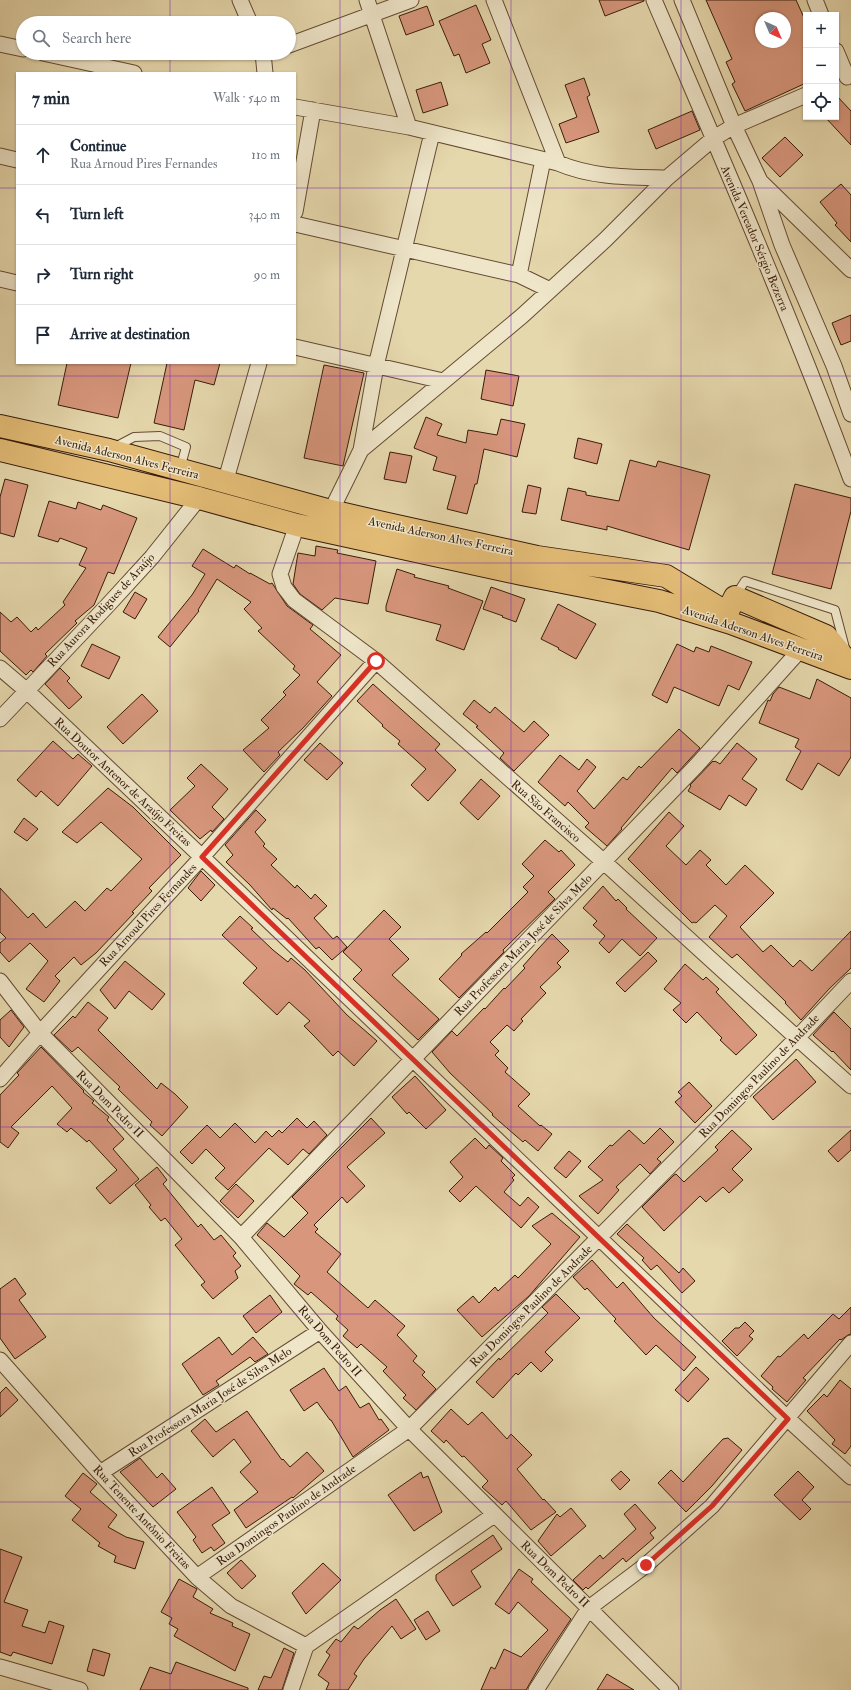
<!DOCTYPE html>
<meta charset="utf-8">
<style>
:root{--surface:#fff;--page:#f2f2f3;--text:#1f2937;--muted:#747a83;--line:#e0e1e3}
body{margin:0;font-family:"IM FELL Double Pica",serif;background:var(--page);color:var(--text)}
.controls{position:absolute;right:12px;top:12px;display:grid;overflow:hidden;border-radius:0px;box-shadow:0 1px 3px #0004}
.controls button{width:36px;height:36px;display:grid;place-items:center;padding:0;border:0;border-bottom:1px solid var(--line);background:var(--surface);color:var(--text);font:20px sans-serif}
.compass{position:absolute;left:755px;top:12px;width:36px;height:36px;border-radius:50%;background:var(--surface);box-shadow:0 1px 3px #0004;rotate:136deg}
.stop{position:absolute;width:12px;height:12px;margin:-9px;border:3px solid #d93025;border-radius:50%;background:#fff}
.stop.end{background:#d93025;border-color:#fff;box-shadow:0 1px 4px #0008}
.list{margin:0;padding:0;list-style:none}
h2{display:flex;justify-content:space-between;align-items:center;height:52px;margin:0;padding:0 16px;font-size:17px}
h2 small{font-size:13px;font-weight:400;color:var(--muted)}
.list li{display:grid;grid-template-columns:26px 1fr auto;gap:12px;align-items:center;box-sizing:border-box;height:60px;padding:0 16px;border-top:1px solid var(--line)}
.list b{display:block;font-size:15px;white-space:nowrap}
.list p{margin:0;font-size:13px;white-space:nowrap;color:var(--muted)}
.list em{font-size:13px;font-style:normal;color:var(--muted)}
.icon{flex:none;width:22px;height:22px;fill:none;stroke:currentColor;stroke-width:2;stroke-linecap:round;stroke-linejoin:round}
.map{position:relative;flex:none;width:851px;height:1690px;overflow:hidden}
.search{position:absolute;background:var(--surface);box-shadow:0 1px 3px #0004;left:16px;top:16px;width:280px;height:44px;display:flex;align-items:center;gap:10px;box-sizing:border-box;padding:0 14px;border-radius:22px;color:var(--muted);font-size:15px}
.panel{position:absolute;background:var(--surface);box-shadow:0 1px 3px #0004;left:16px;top:72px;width:280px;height:292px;border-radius:0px}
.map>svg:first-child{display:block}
.building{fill:#d8977d;stroke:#381c0a;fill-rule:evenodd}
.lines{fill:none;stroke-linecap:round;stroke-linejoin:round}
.service-casing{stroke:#644b33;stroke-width:10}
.minor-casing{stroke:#644b33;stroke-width:17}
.primary-casing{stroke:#381c0a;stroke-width:24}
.service{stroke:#efe6ca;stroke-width:8}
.minor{stroke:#efe6ca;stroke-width:15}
.primary{stroke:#e3bc76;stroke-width:22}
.route{stroke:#d93025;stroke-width:5}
.grid{fill:none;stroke:#7b2cbf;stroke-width:1;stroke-opacity:0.55}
.labels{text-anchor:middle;stroke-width:3;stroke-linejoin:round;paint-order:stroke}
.street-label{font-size:12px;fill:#381c0a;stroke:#efe6ca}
</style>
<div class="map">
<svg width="851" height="1690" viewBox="0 0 851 1690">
<rect width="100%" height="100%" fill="#e6d8ad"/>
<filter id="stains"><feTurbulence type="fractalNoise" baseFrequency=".005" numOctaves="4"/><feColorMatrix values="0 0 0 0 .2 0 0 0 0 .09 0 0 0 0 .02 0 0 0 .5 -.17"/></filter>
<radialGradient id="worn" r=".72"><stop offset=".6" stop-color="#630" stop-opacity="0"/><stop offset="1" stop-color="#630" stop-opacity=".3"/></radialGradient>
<path class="building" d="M 599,0 L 644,0 L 644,1 L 605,16 Z
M 706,0 L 796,0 L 806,22 L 806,83 L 745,111 L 732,84 L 735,82 L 726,62 L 732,59 ZM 761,18 L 785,18 L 785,42 L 761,42 Z
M 476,5 L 491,40 L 482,44 L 490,63 L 466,73 L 459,54 L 454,56 L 439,21 Z
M 427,6 L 434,25 L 406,35 L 399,16 Z
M 584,78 L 590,95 L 587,97 L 599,132 L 566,143 L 559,124 L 577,117 L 565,85 Z
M 441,82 L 448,105 L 423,113 L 416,90 Z
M 836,95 L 851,111 L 851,145 L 825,117 L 836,117 Z
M 692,111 L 700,130 L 656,149 L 648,130 Z
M 785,137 L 803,155 L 780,177 L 762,158 Z
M 841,184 L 851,195 L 851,242 L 835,225 L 837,223 L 820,202 Z
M 851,315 L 851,341 L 841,345 L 832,323 Z
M 67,363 L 131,363 L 118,418 L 58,405 Z
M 167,363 L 220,363 L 214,385 L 195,380 L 184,430 L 154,423 Z
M 324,365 L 364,373 L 343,466 L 304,458 Z
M 486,370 L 519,376 L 513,406 L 481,399 Z
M 426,417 L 442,424 L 437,435 L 466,443 L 468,430 L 497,435 L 501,419 L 525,424 L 517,457 L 484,449 L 477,484 L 475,484 L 467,514 L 447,509 L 456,476 L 433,470 L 437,457 L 414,448 Z
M 578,438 L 602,444 L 597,464 L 574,458 Z
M 390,452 L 412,456 L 406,483 L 384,479 Z
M 630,460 L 656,467 L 658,461 L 710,475 L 689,550 L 607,526 L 607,530 L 561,520 L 568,488 L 586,492 L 586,495 L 619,501 Z
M 5,479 L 28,485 L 14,537 L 0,533 L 0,497 Z
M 795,484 L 851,498 L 851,511 L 831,589 L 772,574 Z
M 528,485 L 541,488 L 536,514 L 522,512 Z
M 49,501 L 76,509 L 78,502 L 101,510 L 103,505 L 137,518 L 114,574 L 108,572 L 94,605 L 75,621 L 77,623 L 45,654 L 47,656 L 33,672 L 31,670 L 26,675 L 0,651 L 0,612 L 11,622 L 17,617 L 31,632 L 36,627 L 38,630 L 65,605 L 63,602 L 86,568 L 79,565 L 87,548 L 60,538 L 58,542 L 38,536 Z
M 316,546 L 338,550 L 337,553 L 376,561 L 368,604 L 335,598 L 322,610 L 300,594 L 293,584 L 298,553 L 315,556 Z
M 203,549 L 234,568 L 236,565 L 250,574 L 250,573 L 270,584 L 272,583 L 287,606 L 313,625 L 310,629 L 341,655 L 317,682 L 332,696 L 303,728 L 278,752 L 280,755 L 264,772 L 243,750 L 269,728 L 261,720 L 286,695 L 283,692 L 300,675 L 293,669 L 295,666 L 258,631 L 262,628 L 244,609 L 251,602 L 217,579 L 198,610 L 199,611 L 170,647 L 158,637 L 192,595 L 205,574 L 192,566 Z
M 397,569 L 415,575 L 414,577 L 449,586 L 448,588 L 483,601 L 464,650 L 436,640 L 441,625 L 386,611 L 386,606 Z
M 491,587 L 525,599 L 516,622 L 502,617 L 503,616 L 483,609 Z
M 135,592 L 147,599 L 135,619 L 123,612 Z
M 558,604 L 596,624 L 576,659 L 558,649 L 559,648 L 541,639 Z
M 92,644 L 120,657 L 109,679 L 81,666 Z
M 677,644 L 694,652 L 696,647 L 709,652 L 711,646 L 752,662 L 739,690 L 728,685 L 719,706 L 674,687 L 667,703 L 652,695 Z
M 60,668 L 70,678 L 67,681 L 82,697 L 69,709 L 45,684 Z
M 817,679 L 851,698 L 851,757 L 839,776 L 818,763 L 802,790 L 786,780 L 801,751 L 795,747 L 799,739 L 759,723 L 768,700 L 770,701 L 773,694 L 779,687 L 810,699 Z
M 373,684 L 440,744 L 435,750 L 456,770 L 428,801 L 411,785 L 426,769 L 398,744 L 400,741 L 382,726 L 383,725 L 357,701 Z
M 142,694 L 158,711 L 123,744 L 107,727 Z
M 474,700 L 490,713 L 495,707 L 524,732 L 534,721 L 549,735 L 514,771 L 500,758 L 504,753 L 476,727 L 478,726 L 463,714 Z
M 679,729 L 700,748 L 677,773 L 672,768 L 621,828 L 622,829 L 607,846 L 585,827 L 589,823 L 568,802 L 565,806 L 538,782 L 560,755 L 579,770 L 587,759 L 596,767 L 577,791 L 594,809 L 623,777 L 627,780 L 639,766 L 641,768 Z
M 53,741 L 73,759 L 78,754 L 92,766 L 58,806 L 41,791 L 36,797 L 17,780 Z
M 320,743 L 343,763 L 327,780 L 304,760 Z
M 737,743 L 757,759 L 742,779 L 757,789 L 746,806 L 729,795 L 720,810 L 688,791 L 691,786 L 690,785 L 713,761 L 714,762 L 715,761 L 720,764 Z
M 201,764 L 228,789 L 212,807 L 224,819 L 212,832 L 211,830 L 200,839 L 170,810 L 195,786 L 187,778 Z
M 481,779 L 500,796 L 478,820 L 460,803 Z
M 108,788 L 133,807 L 181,855 L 149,888 L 152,891 L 132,912 L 134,913 L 96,953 L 81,965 L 74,957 L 55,976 L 60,981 L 44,1002 L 26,989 L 48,961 L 30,943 L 9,962 L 0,952 L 0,943 L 6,938 L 0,932 L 0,888 L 28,918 L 33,913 L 46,928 L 75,901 L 85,911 L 107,888 L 111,891 L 142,859 L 101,822 L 77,843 L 62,832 Z
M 256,810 L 266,820 L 255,832 L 265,844 L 263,846 L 277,859 L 271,865 L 295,888 L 297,885 L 311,899 L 315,894 L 327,906 L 314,918 L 333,939 L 337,936 L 347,947 L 332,960 L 319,947 L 316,949 L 288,918 L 287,919 L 273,908 L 272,910 L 250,885 L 226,862 L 233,855 L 225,845 Z
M 669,812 L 684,826 L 666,846 L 686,865 L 700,850 L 711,860 L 706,865 L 726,885 L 745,865 L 774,893 L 740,927 L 763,952 L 771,945 L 793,967 L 800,960 L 812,971 L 851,931 L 851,968 L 829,989 L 801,1020 L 785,1003 L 786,1002 L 737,954 L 732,958 L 709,937 L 727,916 L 715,905 L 696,923 L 694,922 L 692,923 L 628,859 Z
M 24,818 L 38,829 L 27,841 L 14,832 Z
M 545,840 L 559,852 L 561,850 L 575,865 L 548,892 L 555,899 L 503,950 L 504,952 L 459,998 L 439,979 L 462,955 L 461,954 L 486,932 L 487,933 L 528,892 L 523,887 L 534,876 L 522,864 Z
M 201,871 L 215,885 L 201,901 L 188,888 Z
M 603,886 L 616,901 L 618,899 L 627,908 L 626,909 L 657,938 L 640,956 L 622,939 L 609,953 L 599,943 L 605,936 L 593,925 L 597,921 L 583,908 Z
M 384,910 L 401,927 L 389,939 L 409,959 L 392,975 L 439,1019 L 418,1040 L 353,979 L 362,970 L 343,952 Z
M 240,916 L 253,928 L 251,929 L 273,950 L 288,962 L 291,958 L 305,970 L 347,1015 L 377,1041 L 354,1066 L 338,1051 L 333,1056 L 314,1036 L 304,1026 L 310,1021 L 289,1002 L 277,1015 L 243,983 L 257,968 L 222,935 Z
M 552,934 L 569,951 L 557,963 L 561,967 L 540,987 L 546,993 L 521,1019 L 523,1021 L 514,1031 L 507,1025 L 490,1042 L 499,1051 L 495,1055 L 508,1068 L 505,1072 L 530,1094 L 518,1106 L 540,1126 L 541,1125 L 552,1134 L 538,1151 L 525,1140 L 523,1142 L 492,1115 L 493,1114 L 450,1073 L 432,1052 L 452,1031 L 457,1036 L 484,1008 L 485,1009 L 504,988 L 505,989 L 525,968 L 523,966 L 538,949 Z
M 648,952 L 657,961 L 625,992 L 616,983 Z
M 125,961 L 165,994 L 152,1010 L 129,991 L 115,1009 L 100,990 Z
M 685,964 L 703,980 L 706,977 L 719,989 L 716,992 L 757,1035 L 736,1055 L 720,1040 L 722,1038 L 697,1012 L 686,1023 L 673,1010 L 681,1003 L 664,989 Z
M 88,1002 L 108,1018 L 98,1030 L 157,1089 L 161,1083 L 175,1094 L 188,1107 L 162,1136 L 150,1125 L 152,1122 L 118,1089 L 120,1087 L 78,1047 L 72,1052 L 54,1035 L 73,1016 L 75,1018 Z
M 11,1010 L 24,1027 L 9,1047 L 0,1037 L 0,1020 Z
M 834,1012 L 851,1029 L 851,1070 L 833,1051 L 832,1052 L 813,1035 Z
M 41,1047 L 84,1091 L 83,1092 L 94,1101 L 92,1103 L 109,1117 L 107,1120 L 124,1139 L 113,1149 L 139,1179 L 110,1204 L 96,1188 L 117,1170 L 89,1140 L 87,1142 L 71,1128 L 67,1132 L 57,1124 L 72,1108 L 52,1086 L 11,1127 L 19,1133 L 8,1148 L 0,1142 L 0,1095 L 19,1075 L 17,1073 Z
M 796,1059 L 816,1082 L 773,1120 L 753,1097 Z
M 415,1076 L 446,1110 L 426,1129 L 409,1112 L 407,1114 L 392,1097 Z
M 689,1082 L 712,1106 L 695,1123 L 675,1102 L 682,1096 L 678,1092 Z
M 297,1118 L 307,1128 L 314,1121 L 327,1135 L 309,1154 L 303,1149 L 288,1165 L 269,1148 L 228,1190 L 215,1178 L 225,1168 L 206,1149 L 192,1164 L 180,1152 L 207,1125 L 220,1138 L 235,1123 L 255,1143 L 266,1131 L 272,1137 L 279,1130 L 282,1133 Z
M 371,1118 L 385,1133 L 347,1167 L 365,1186 L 347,1203 L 342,1197 L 314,1225 L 318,1229 L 315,1232 L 341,1254 L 327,1272 L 368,1308 L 375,1300 L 405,1326 L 397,1335 L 417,1356 L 413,1361 L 425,1372 L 422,1375 L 436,1389 L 416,1410 L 403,1398 L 406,1395 L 383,1371 L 387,1367 L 361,1344 L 357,1348 L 343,1336 L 348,1330 L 336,1319 L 338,1316 L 311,1292 L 308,1295 L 294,1284 L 300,1276 L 272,1248 L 257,1235 L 267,1223 L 284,1237 L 308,1213 L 292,1197 Z
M 660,1128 L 674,1142 L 657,1159 L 661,1162 L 650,1174 L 640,1164 L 616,1187 L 619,1190 L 598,1214 L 579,1196 L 603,1180 L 588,1167 L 610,1145 L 612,1146 L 629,1130 L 644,1144 Z
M 732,1130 L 752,1149 L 732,1169 L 743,1180 L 729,1193 L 723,1187 L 706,1202 L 700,1196 L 664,1231 L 642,1207 L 674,1175 L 676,1174 L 684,1182 L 718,1150 L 715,1147 Z
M 851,1130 L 851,1150 L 838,1162 L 828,1151 Z
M 475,1138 L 486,1149 L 489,1145 L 503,1158 L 501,1161 L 515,1175 L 512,1178 L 514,1180 L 504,1192 L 520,1206 L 528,1197 L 539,1207 L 521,1228 L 476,1186 L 460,1202 L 449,1191 L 463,1177 L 450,1162 Z
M 569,1151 L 581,1161 L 566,1178 L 554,1168 Z
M 157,1167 L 167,1180 L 163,1184 L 198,1227 L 201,1224 L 214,1240 L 221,1235 L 236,1253 L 233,1256 L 241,1266 L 235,1271 L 238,1278 L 213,1299 L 201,1285 L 205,1282 L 175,1245 L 182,1239 L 165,1218 L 161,1221 L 149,1207 L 151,1205 L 135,1185 Z
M 236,1184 L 254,1201 L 238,1218 L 220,1201 Z
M 552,1213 L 580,1237 L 529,1296 L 482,1337 L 457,1310 L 473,1296 L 479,1303 L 495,1287 L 498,1291 L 515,1275 L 518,1278 L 551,1244 L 532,1226 Z
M 627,1224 L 679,1273 L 683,1268 L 695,1281 L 682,1293 L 657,1265 L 651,1270 L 642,1260 L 644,1258 L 617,1234 Z
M 592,1260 L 617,1288 L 623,1282 L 654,1318 L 696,1357 L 684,1371 L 656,1345 L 646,1355 L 614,1321 L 616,1319 L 599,1301 L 587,1288 L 585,1290 L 573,1277 Z
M 15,1278 L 26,1294 L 19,1300 L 46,1337 L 15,1359 L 0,1338 L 0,1289 Z
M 556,1294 L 580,1318 L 545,1352 L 553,1360 L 541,1372 L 531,1362 L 518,1375 L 516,1373 L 493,1398 L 476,1382 L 499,1358 L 500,1360 L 548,1313 L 542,1307 Z
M 270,1295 L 282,1312 L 256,1333 L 243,1316 Z
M 851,1307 L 851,1334 L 848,1335 L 841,1340 L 840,1339 L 803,1378 L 806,1380 L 787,1402 L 772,1389 L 773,1387 L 761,1376 L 778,1356 L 780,1357 L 804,1334 L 808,1339 L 833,1314 L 839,1319 Z
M 745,1322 L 754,1331 L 749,1336 L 753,1339 L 737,1356 L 722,1341 L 735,1328 L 739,1328 Z
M 219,1337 L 232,1355 L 253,1337 L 268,1354 L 255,1362 L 250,1357 L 216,1381 L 219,1385 L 203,1395 L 182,1364 Z
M 696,1367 L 709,1379 L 688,1402 L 675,1390 Z
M 324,1368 L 339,1391 L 346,1386 L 360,1408 L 369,1403 L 379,1420 L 381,1419 L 389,1430 L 353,1457 L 331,1420 L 330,1420 L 317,1402 L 304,1411 L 290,1390 Z
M 840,1380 L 851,1389 L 851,1446 L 845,1454 L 832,1444 L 835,1440 L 807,1411 L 824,1394 L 827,1397 Z
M 6,1387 L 18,1400 L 0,1417 L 0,1393 Z
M 451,1409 L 468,1425 L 482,1412 L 507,1439 L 511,1434 L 532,1455 L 517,1469 L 543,1500 L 544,1499 L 556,1512 L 531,1530 L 506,1501 L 502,1505 L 482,1487 L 488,1481 L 464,1456 L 462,1457 L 446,1440 L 444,1443 L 431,1431 Z
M 247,1411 L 282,1460 L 283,1459 L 290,1467 L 307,1452 L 324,1471 L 293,1498 L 292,1497 L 246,1528 L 234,1510 L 258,1492 L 240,1472 L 251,1462 L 234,1439 L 213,1457 L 191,1431 L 205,1419 L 216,1432 Z
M 728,1438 L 742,1450 L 712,1486 L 686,1512 L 658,1483 L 671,1470 L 683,1482 L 723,1439 Z
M 140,1458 L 157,1478 L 162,1473 L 176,1489 L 153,1507 L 120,1472 Z
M 621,1471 L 630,1480 L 620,1490 L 611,1480 Z
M 798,1471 L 814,1487 L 802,1500 L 811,1509 L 800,1520 L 774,1495 Z
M 421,1472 L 423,1478 L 428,1476 L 442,1512 L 414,1531 L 388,1495 Z
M 83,1473 L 97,1484 L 90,1492 L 117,1515 L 108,1527 L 126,1537 L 144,1542 L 135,1569 L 114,1562 L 116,1556 L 98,1546 L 100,1543 L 72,1520 L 81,1509 L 65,1496 Z
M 212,1487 L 230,1513 L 212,1525 L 225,1543 L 214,1551 L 211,1547 L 202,1553 L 193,1540 L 196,1537 L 177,1512 Z
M 635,1504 L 656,1528 L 650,1533 L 654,1538 L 626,1562 L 623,1558 L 588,1589 L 586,1587 L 583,1590 L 573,1580 L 600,1555 L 603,1559 L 636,1529 L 624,1514 Z
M 571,1508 L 586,1526 L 551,1556 L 538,1541 L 557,1514 L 560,1517 Z
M 493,1535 L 502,1549 L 471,1571 L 481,1587 L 453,1606 L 436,1580 L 436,1575 Z
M 0,1549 L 22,1557 L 4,1602 L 28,1610 L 22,1626 L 45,1633 L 49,1621 L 64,1626 L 52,1664 L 13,1652 L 11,1656 L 0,1652 Z
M 241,1560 L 256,1576 L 242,1589 L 227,1573 Z
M 323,1563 L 341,1580 L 306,1614 L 292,1593 Z
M 519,1569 L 533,1579 L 531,1582 L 571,1619 L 541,1664 L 526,1690 L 481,1690 L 491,1667 L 495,1669 L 504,1649 L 521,1657 L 548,1630 L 518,1602 L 509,1614 L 495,1604 Z
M 179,1579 L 197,1589 L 193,1597 L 213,1609 L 210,1613 L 233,1623 L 232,1626 L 250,1634 L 235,1671 L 174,1636 L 178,1629 L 169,1624 L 172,1618 L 161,1612 Z
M 396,1599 L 416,1629 L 401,1639 L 392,1626 L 364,1659 L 354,1674 L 357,1676 L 348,1690 L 326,1690 L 329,1683 L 318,1675 L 330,1655 L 326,1652 L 336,1639 L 341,1642 L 354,1626 L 358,1629 L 380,1610 Z
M 428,1611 L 440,1631 L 426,1640 L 414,1620 Z
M 284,1648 L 294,1653 L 282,1690 L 258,1690 L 264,1676 L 271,1678 Z
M 93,1649 L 110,1654 L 104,1676 L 87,1671 Z
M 176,1662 L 248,1688 L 248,1690 L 140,1690 L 150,1667 L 171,1674 Z
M 607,1674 L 634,1690 L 597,1690 Z"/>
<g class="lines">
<g class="service-casing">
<path id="service" d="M 115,447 L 134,437 L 160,436 L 186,447 L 180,469
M 736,595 L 745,581 L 835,610 L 845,648"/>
</g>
<g class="minor-casing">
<path id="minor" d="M 240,0 L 250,23
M 367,0 L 409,127
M 494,0 L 558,163
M 654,0 C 722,158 791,317 851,479
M 682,0 L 734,126 L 760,181 L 782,245 L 834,366 L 851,414
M 815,0 L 821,15
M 0,44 L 23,49
M 289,45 L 411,0
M 836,51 L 847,77
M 43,53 L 134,73
M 263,53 L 265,73
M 295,107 L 409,127 L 558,163 C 593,178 630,177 667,178
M 0,156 L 17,160
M 762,183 L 851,270
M 295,212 L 313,110
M 295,224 L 519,275 L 550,290
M 519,275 L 543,160
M 0,279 L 17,283
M 295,347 L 443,381
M 361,450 L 522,316 L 605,240 L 667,178 L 714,138 L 734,126 L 806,95
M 225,483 L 259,363
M 331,511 L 361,450 L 376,366 L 432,133
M 297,525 L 280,574 L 284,587 L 294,600 L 376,661 L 604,862 L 797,1038 L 851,1086
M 0,668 L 27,691 L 202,857 L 788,1419 L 851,1477
M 0,719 L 108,605 L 152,557 L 199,498
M 0,981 L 40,1033 L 241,1237 L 320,1331 L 409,1429 L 671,1690
M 0,1079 L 40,1033 L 202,857 L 376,661
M 241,1237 L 696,766 L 801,649
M 0,1360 L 100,1473 L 197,1577 L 231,1606 L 306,1646
M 100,1473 L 320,1331
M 197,1577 L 409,1429 L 797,1038 L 851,981
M 0,1667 L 80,1690
M 291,1690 L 306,1646 L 494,1515
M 536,1690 L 589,1608 L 646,1565 L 712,1506 L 851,1343"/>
</g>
<g class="primary-casing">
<path id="primary" d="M 0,426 L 109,450 L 331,511 L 383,523 L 537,557 L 666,576 L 727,613 L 735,597 L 826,636 L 849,664 L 851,664
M 0,450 L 199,498 L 297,525 L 522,574 L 659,601 L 731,623 L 851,668"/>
</g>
<use href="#service" class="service"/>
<use href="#minor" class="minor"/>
<use href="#primary" class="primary"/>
</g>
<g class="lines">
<path class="route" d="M 376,661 L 202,857 L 788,1419 L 712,1506 L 646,1565"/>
</g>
<path class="grid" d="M 170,0 L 170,23M 340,0 L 340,1690M 511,0 L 511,1690M 681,0 L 681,1690M 170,53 L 170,73M 0,188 L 17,188M 295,188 L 851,188M 170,363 L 170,1690M 0,376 L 851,376M 0,563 L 851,563M 0,751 L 851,751M 0,939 L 851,939M 0,1127 L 851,1127M 0,1314 L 851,1314M 0,1502 L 851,1502"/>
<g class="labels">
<g class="street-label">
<text transform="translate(755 238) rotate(67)" y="4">Avenida Vereador Sérgio Bezerra</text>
<text transform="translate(127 457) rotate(14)" y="4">Avenida Aderson Alves Ferreira</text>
<text transform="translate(441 536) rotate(12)" y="4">Avenida Aderson Alves Ferreira</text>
<text transform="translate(101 610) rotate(-47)" y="4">Rua Aurora Rodigues de Araújo</text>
<text transform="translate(753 633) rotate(19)" y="4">Avenida Aderson Alves Ferreira</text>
<text transform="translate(123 782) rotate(43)" y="4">Rua Doutor Antenor de Araújo Freitas</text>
<text transform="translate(546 811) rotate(41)" y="4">Rua São Francisco</text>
<text transform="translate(148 915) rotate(-47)" y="4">Rua Arnoud Pires Fernandes</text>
<text transform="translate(523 945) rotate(-46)" y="4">Rua Professora Maria José de Silva Melo</text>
<text transform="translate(759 1076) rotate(-46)" y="4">Rua Domingos Paulino de Andrade</text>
<text transform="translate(110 1104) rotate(45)" y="4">Rua Dom Pedro II</text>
<text transform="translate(531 1306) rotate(-45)" y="4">Rua Domingos Paulino de Andrade</text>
<text transform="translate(330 1341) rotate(49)" y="4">Rua Dom Pedro II</text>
<text transform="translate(210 1402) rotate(-33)" y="4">Rua Professora Maria José de Silva Melo</text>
<text transform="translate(286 1515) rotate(-35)" y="4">Rua Domingos Paulino de Andrade</text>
<text transform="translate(142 1517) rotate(47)" y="4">Rua Tenente Antônio Freitas</text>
<text transform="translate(555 1574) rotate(44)" y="4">Rua Dom Pedro II</text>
</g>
</g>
<rect width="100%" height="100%" filter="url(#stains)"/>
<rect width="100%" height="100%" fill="url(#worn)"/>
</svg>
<div class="controls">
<button>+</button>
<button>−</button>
<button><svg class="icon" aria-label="locate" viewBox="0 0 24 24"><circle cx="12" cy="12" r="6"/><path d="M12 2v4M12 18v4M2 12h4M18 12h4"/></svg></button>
</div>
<svg class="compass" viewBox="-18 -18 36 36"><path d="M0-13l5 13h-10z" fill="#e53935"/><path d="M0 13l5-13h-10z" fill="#747a83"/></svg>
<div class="stop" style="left:376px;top:661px"></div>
<div class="stop end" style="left:646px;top:1565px"></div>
<div class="search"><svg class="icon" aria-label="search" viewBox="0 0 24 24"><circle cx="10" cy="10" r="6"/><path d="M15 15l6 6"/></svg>Search here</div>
<section class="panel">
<h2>7 min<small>Walk · 540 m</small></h2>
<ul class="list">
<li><svg class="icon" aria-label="ahead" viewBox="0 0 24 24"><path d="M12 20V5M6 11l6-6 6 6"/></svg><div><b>Continue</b><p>Rua Arnoud Pires Fernandes</p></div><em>110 m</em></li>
<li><svg class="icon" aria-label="left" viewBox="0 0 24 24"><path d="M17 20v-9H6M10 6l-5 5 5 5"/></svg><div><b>Turn left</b></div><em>340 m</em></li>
<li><svg class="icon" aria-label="right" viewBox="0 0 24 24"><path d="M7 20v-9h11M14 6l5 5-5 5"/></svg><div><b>Turn right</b></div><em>90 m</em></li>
<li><svg class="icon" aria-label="arrive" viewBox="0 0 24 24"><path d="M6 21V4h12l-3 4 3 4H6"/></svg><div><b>Arrive at destination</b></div></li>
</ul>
</section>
</div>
